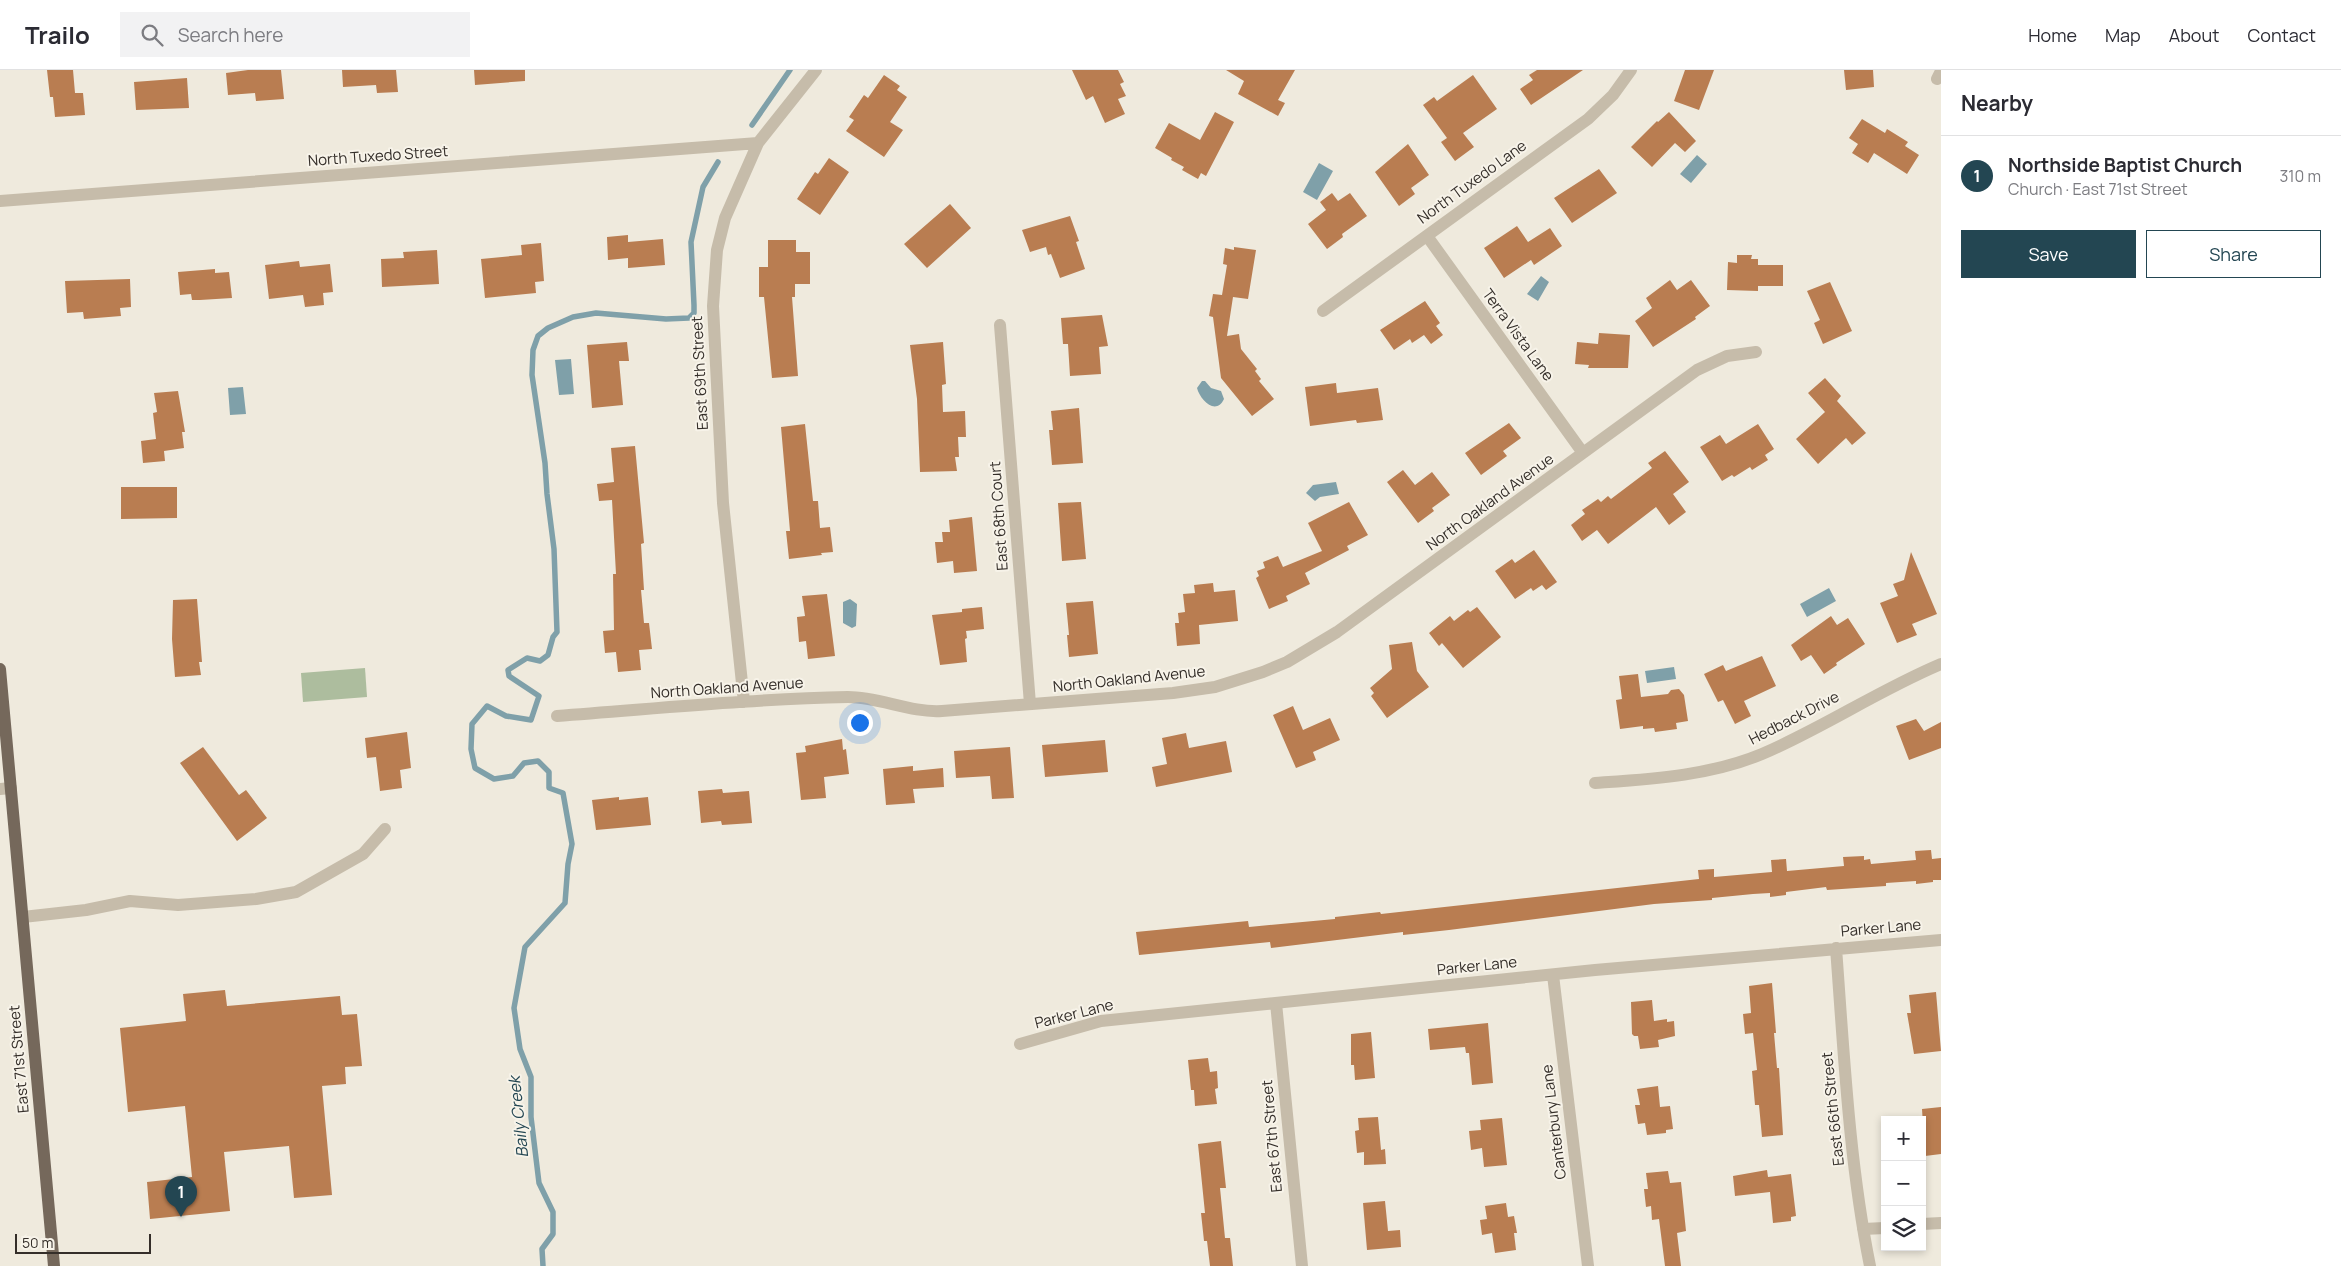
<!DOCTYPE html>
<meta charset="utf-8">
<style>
:root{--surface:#fff;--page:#f2f2f3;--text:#2b2b33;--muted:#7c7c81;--line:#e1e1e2;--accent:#234652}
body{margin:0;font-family:Manrope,sans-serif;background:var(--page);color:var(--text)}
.controls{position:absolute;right:15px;bottom:15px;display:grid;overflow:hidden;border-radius:0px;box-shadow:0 2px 8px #0003}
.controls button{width:45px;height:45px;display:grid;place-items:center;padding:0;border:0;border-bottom:1px solid var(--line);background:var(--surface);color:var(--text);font:25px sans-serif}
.scale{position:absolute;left:15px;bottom:12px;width:136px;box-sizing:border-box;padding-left:5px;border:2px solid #342e29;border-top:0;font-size:14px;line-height:18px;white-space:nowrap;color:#342e29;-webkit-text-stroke:4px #f7f3e9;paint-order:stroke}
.you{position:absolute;left:859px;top:652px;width:18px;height:18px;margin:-12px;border:4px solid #fff;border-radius:50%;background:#1a73e8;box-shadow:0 0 0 8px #1a73e833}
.badge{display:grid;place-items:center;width:32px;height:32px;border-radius:50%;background:var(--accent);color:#fff;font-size:16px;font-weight:700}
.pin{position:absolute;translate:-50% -41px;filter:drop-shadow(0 1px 2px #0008)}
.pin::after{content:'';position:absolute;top:26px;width:18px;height:15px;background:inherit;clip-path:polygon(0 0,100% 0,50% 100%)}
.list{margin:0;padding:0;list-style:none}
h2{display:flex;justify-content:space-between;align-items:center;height:65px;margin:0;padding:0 20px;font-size:21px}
h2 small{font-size:16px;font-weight:400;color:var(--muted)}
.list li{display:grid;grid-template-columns:32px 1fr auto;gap:15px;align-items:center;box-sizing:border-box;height:80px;padding:0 20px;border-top:1px solid var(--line)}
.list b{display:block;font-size:19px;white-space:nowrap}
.list p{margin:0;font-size:16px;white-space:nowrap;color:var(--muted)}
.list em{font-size:16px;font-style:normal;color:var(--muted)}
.actions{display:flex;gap:10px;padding:15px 20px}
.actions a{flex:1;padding:11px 0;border:1px solid var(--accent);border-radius:0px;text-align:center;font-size:18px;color:var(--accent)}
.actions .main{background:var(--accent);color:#fff}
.icon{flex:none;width:28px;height:28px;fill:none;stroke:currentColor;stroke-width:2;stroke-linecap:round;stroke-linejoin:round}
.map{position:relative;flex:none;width:1941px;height:1196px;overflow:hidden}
header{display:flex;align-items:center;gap:30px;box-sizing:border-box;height:70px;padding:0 25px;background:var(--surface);border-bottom:1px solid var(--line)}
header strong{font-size:24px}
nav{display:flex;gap:28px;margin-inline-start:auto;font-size:18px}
.search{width:350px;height:45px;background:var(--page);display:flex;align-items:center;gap:12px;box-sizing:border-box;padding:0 18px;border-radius:0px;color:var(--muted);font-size:19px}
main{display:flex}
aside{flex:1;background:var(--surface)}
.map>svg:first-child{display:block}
.green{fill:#adbd9e}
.water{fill:#7fa0a9}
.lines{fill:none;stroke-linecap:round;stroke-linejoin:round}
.stream{stroke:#7fa0a9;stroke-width:5.5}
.building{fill:#b97d51}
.minor{stroke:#c6bcaa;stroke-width:12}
.major{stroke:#75685b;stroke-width:12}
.labels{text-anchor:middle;stroke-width:4;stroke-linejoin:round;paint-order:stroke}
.street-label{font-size:15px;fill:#342e29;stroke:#f7f3e9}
.water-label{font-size:16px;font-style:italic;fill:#234652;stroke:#f7f3e9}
</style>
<header>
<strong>Trailo</strong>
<div class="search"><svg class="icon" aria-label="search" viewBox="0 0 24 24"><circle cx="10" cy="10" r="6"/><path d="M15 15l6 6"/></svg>Search here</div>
<nav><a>Home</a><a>Map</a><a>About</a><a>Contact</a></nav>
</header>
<main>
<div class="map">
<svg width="1941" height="1196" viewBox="0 0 1941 1196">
<rect width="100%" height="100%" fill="#efeadd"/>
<path class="green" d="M 365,598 L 367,627 L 303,632 L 301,603 Z"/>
<path class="water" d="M 1697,85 L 1707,94 L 1691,113 L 1680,104 Z
M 1319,93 L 1333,101 L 1317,130 L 1303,122 Z
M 1541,206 L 1549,212 L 1538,231 L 1527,224 Z
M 571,289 L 574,324 L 559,325 L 555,290 Z
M 1202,311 L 1205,311 L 1211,318 L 1221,321 L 1224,329 C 1216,346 1200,330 1197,318 Z
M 243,317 L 246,344 L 230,345 L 228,318 Z
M 1336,412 L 1339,424 L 1320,427 L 1315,431 L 1306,423 L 1313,415 Z
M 1829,518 L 1836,531 L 1807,547 L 1800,534 Z
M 850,529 L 857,534 L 856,556 L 852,558 L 843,553 L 843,532 Z
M 1674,597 L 1676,609 L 1647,613 L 1645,601 Z"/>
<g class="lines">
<path class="stream" d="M 752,55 L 790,0
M 543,1196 L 542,1179 L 553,1164 L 553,1142 L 539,1113 L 531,1047 L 531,1007 L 520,979 L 514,938 L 525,877 L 565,833 L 568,794 L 572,774 L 563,723 L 549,718 L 549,702 L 538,691 L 524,693 L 513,706 L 494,709 L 475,698 L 471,679 L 472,654 L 487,636 L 506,646 L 531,650 L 539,626 L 509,606 L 508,600 L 527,588 L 540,591 L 548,585 L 553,567 L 557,562 L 554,479 L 547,424 L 545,393 L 532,305 L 533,280 L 538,266 L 548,258 L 573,247 L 596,243 L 666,249 L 689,248 L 694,243 L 694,235 L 691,172 L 703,117 L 718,92"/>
</g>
<path class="building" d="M 47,0 L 73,0 L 75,23 L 83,23 L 85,45 L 55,47 L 53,27 L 50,27 Z
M 248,0 L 281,0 L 284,29 L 256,31 L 255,23 L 228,25 L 226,3 Z
M 342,0 L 396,0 L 398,22 L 377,23 L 376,15 L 343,17 Z
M 474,0 L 525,0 L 525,11 L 475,15 Z
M 1072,0 L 1118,0 L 1124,12 L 1120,14 L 1126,26 L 1118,29 L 1125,44 L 1105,53 L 1093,26 L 1086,30 Z
M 1226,0 L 1295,0 L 1278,30 L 1285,33 L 1278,46 L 1238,24 L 1244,11 Z
M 1537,0 L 1583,0 L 1531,35 L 1520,19 L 1533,10 L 1529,5 Z
M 1685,0 L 1714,0 L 1699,40 L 1674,31 Z
M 1844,0 L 1873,0 L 1874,17 L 1846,20 Z
M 884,5 L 900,16 L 897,20 L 907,27 L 890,52 L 903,60 L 884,87 L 846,61 L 854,50 L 849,47 L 864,25 L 868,28 Z
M 1473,5 L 1497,39 L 1463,63 L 1474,77 L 1455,91 L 1441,72 L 1447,68 L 1423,35 L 1434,27 L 1437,31 Z
M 187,8 L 189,38 L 136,40 L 134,12 Z
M 1215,42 L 1234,52 L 1206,106 L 1201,103 L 1198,109 L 1182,100 L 1184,97 L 1171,90 L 1172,88 L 1155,78 L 1169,53 L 1200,70 Z
M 1669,42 L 1696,71 L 1685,82 L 1675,73 L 1652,97 L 1631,77 L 1657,51 L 1658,52 Z
M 1862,49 L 1885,63 L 1887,59 L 1908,72 L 1905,76 L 1919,85 L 1907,104 L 1874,83 L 1868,93 L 1852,83 L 1858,74 L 1849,68 Z
M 1408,74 L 1429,105 L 1411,118 L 1415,124 L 1399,136 L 1375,102 Z
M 829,88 L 849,102 L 820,145 L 797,129 L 815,102 L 818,104 Z
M 1599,99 L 1617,123 L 1572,153 L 1554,128 Z
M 1332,123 L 1338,131 L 1350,123 L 1367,146 L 1342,164 L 1343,167 L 1327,179 L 1308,154 L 1326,140 L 1320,132 Z
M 950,134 L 971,158 L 927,198 L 904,174 Z
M 1070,146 L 1079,171 L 1076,172 L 1085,199 L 1060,208 L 1051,184 L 1048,185 L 1046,177 L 1030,182 L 1022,160 Z
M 1517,156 L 1528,172 L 1550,158 L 1562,176 L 1534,195 L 1531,190 L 1504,208 L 1484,178 Z
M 628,165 L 628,172 L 663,169 L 665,195 L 628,198 L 628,188 L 608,190 L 607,167 Z
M 768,170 L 796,170 L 796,182 L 810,182 L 810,214 L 795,214 L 795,227 L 792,227 L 798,306 L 772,308 L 764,227 L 759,227 L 759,197 L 768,197 Z
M 541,173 L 544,211 L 535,212 L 536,223 L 485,228 L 481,189 L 522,185 L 521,175 Z
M 1234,177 L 1256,180 L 1248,229 L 1233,227 L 1227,266 L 1239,264 L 1241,279 L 1257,299 L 1255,301 L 1261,309 L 1259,311 L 1274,329 L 1252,346 L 1221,308 L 1213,247 L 1209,246 L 1213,224 L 1222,225 L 1227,195 L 1223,194 L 1225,178 L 1234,180 Z
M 437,180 L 439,214 L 382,217 L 381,189 L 404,188 L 403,182 Z
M 1737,185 L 1752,185 L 1751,189 L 1758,189 L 1758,195 L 1783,195 L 1783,216 L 1758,216 L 1758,221 L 1727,220 L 1728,192 L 1737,193 Z
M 299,191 L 300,197 L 330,194 L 333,222 L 323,223 L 324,235 L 305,237 L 303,225 L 269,229 L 265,195 Z
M 215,199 L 215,203 L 229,202 L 232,228 L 200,230 L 192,230 L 191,224 L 180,225 L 178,202 Z
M 130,209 L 131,237 L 120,238 L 121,246 L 84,249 L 83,242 L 67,243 L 65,211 Z
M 1670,210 L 1677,220 L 1691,210 L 1710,236 L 1695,247 L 1696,249 L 1653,277 L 1635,251 L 1652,238 L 1646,228 Z
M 1830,212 L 1852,261 L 1823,274 L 1814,253 L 1820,250 L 1807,221 Z
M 1425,231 L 1440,253 L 1436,256 L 1443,265 L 1431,274 L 1424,265 L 1412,273 L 1410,269 L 1394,280 L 1380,260 Z
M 1102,245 L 1108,276 L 1099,277 L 1101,304 L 1070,306 L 1068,274 L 1063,274 L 1061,248 Z
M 1599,263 L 1630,265 L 1628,298 L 1588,298 L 1589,295 L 1575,294 L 1577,272 L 1598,274 Z
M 627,272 L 629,291 L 619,291 L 623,335 L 592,338 L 587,275 Z
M 943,272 L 946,314 L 942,315 L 943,342 L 965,341 L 966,367 L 958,367 L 959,387 L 955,387 L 957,401 L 920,402 L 917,329 L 910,275 Z
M 1825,308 L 1841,326 L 1837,331 L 1866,363 L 1852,375 L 1846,368 L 1818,394 L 1796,369 L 1825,342 L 1808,323 Z
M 1336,313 L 1337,323 L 1378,318 L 1383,350 L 1357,353 L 1356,350 L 1310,356 L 1305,317 Z
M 178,321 L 185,362 L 182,362 L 184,378 L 164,381 L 165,391 L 143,393 L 141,371 L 156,369 L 153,343 L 157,342 L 154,323 Z
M 1079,338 L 1083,393 L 1052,395 L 1049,360 L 1053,360 L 1051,341 Z
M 1509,353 L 1521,368 L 1503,381 L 1507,386 L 1481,405 L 1465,383 Z
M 805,354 L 813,431 L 818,431 L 820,458 L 830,457 L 833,482 L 821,483 L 822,485 L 789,489 L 786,461 L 790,461 L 781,357 Z
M 1758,354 L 1774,379 L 1765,385 L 1768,390 L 1752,400 L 1750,397 L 1734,407 L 1732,405 L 1722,411 L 1700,377 L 1720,365 L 1726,374 Z
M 635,376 L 644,473 L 641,474 L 644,520 L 641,520 L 644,553 L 649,553 L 652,579 L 639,580 L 641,600 L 618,602 L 616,582 L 605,583 L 603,561 L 614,560 L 613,504 L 616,504 L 612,430 L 599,431 L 597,414 L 614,412 L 611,378 Z
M 1665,381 L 1689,412 L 1673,424 L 1686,442 L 1669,455 L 1656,437 L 1608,474 L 1597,460 L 1582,471 L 1571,455 L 1585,444 L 1582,440 L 1598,429 L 1601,432 L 1608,426 L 1611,429 L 1652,398 L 1648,393 Z
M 1403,400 L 1415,415 L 1432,402 L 1450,425 L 1432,438 L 1434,441 L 1418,453 L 1387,412 Z
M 121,417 L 177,417 L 177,448 L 121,449 Z
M 1081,432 L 1086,489 L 1062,491 L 1058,433 Z
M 1349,432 L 1368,465 L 1347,476 L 1349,480 L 1305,503 L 1310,514 L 1286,526 L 1288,531 L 1269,539 L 1256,508 L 1259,506 L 1257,501 L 1265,498 L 1263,492 L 1278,486 L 1283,497 L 1322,481 L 1308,453 Z
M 972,447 L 977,501 L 954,503 L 953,491 L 937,493 L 935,472 L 943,472 L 942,462 L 950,462 L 949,450 Z
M 1534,480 L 1557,512 L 1546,520 L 1542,515 L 1533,521 L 1531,518 L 1515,529 L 1495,501 L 1512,489 L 1515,493 Z
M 1911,482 L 1937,544 L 1912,554 L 1917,565 L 1897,573 L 1880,533 L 1898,526 L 1893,514 L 1904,510 Z
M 1213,513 L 1214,522 L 1235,520 L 1238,551 L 1199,555 L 1200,574 L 1177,576 L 1175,553 L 1179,553 L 1178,543 L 1185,542 L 1183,524 L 1195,523 L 1194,515 Z
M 827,524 L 835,586 L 808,589 L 806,571 L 799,572 L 797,547 L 805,546 L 802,526 Z
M 197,529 L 202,592 L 199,592 L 201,605 L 175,607 L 172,569 L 173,530 Z
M 1093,531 L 1098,584 L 1069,587 L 1067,565 L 1069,565 L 1066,533 Z
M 982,537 L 984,559 L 966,561 L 967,568 L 965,569 L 967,592 L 940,595 L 932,545 L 962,542 L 962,539 Z
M 1477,537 L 1501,567 L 1463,598 L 1442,573 L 1439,576 L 1429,563 L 1450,546 L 1454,551 L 1468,540 L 1470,542 Z
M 1831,546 L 1837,555 L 1848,548 L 1865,574 L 1836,593 L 1837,595 L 1824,604 L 1811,585 L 1801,591 L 1791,575 Z
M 1412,572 L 1417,601 L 1429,617 L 1387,648 L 1371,626 L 1374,623 L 1370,618 L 1392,599 L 1389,575 Z
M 1762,586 L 1776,616 L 1744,631 L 1751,646 L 1735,654 L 1723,630 L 1718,632 L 1704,604 L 1723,595 L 1726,601 Z
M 1638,604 L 1641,627 L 1668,624 L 1671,620 L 1679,619 L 1684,625 L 1688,651 L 1676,653 L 1677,659 L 1655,662 L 1654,658 L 1643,659 L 1643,656 L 1620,659 L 1616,630 L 1622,629 L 1619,606 Z
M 1293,636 L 1303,660 L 1330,648 L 1340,670 L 1313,682 L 1316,690 L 1296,698 L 1273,645 Z
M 1916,649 L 1924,661 L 1941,652 L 1941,678 L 1909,690 L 1896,656 Z
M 407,662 L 411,698 L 400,700 L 402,718 L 380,721 L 376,687 L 367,688 L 365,668 Z
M 1186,663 L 1189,678 L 1226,671 L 1232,702 L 1156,717 L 1152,697 L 1167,694 L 1162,668 Z
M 842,669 L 843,680 L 846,679 L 849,704 L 824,707 L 826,728 L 801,730 L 796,683 L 806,682 L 805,676 Z
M 1105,670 L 1108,702 L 1045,707 L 1042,675 Z
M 203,677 L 239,725 L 246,720 L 267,748 L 237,771 L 180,693 Z
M 1010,677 L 1014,728 L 992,729 L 990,706 L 956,708 L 954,681 Z
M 913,696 L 913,701 L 943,698 L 944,717 L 913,719 L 915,733 L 886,735 L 883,699 Z
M 722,719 L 723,723 L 749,721 L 752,753 L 722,755 L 721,751 L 701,753 L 698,721 Z
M 619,727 L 619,730 L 648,727 L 651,755 L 596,760 L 592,730 Z
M 1931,780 L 1932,789 L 1941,788 L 1941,810 L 1933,810 L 1933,812 L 1916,814 L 1916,811 L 1886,813 L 1886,816 L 1827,820 L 1826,817 L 1786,822 L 1786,825 L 1770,827 L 1770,823 L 1753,824 L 1712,828 L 1712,830 L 1654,834 L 1449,860 L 1403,865 L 1403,862 L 1271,878 L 1270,872 L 1139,885 L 1136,862 L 1248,851 L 1249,857 L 1335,849 L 1335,847 L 1380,842 L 1381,844 L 1699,809 L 1698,800 L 1714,799 L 1714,807 L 1772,802 L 1771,790 L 1786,789 L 1787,801 L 1844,796 L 1843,787 L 1864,786 L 1864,790 L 1870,789 L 1871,794 L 1916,790 L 1915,781 Z
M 1772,913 L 1776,963 L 1774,963 L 1777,998 L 1779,998 L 1783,1065 L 1762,1067 L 1759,1035 L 1755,1035 L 1752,1001 L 1757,1000 L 1753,963 L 1745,964 L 1743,944 L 1751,943 L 1749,916 Z
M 225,920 L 227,936 L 340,926 L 342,945 L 357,944 L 362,996 L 345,997 L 346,1014 L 322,1016 L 332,1125 L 294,1128 L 289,1076 L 224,1082 L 230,1141 L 150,1149 L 147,1112 L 192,1107 L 185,1036 L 128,1042 L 120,958 L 186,951 L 183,924 Z
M 1936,922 L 1941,981 L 1914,984 L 1907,943 L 1911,943 L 1909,925 Z
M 1652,930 L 1654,951 L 1667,949 L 1667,952 L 1674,951 L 1675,966 L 1658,970 L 1659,977 L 1640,979 L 1638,966 L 1634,966 L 1632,964 L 1631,932 Z
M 1488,953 L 1493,1013 L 1472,1015 L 1469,983 L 1466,983 L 1465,977 L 1430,980 L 1428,959 Z
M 1371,962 L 1375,1008 L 1355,1010 L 1354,995 L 1351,995 L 1351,964 Z
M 1208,988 L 1210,1002 L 1217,1001 L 1218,1018 L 1215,1019 L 1217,1034 L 1195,1036 L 1194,1020 L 1191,1020 L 1188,990 Z
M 1658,1016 L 1660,1037 L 1670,1036 L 1673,1059 L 1666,1060 L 1666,1063 L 1647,1065 L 1645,1053 L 1638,1054 L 1635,1035 L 1640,1035 L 1637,1019 Z
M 1941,1037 L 1941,1084 L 1925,1086 L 1922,1039 Z
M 1378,1047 L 1381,1080 L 1385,1079 L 1386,1094 L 1364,1095 L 1364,1082 L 1357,1083 L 1355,1061 L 1359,1060 L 1358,1048 Z
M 1502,1048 L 1507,1095 L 1484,1097 L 1482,1078 L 1471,1080 L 1469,1061 L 1481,1060 L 1480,1050 Z
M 1221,1071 L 1226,1118 L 1220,1118 L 1225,1168 L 1230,1168 L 1233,1196 L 1210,1196 L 1207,1171 L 1204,1171 L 1201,1143 L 1205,1143 L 1198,1074 Z
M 1767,1100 L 1768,1107 L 1791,1104 L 1796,1146 L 1791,1147 L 1791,1151 L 1773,1153 L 1770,1122 L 1735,1126 L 1733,1106 Z
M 1668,1101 L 1670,1113 L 1681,1112 L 1686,1161 L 1677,1163 L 1681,1196 L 1665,1196 L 1659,1149 L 1652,1150 L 1651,1136 L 1646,1137 L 1644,1119 L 1648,1119 L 1646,1103 Z
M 1385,1131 L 1388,1161 L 1400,1160 L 1401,1177 L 1367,1180 L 1363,1133 Z
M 1506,1133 L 1508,1147 L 1514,1146 L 1517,1163 L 1514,1163 L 1516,1180 L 1495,1183 L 1492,1163 L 1482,1165 L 1480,1150 L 1487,1149 L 1485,1136 Z"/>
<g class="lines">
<path class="minor" d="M 1937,9 L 1941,1
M 0,131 L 758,73
M 1427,166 L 1583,383
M 1323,241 L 1588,49 L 1613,25 L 1631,0
M 1000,255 L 1030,634
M 744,632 L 723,433 L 713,236 L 717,180 L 725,148 L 758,73 L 816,0
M 557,646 C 654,639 751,629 848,627 C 880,627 910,643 942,641 L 1173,623 L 1215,617 L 1263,602 L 1287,592 L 1337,562 L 1697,300 L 1727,286 L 1756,282
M 1595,713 C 1651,709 1709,706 1762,684 C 1823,658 1879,620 1941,594
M 0,719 L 11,718
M 23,847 L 86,840 L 130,831 L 178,835 L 256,829 L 296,822 L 363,784 L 385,759
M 1836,878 C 1844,984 1849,1092 1870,1196
M 1553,905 L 1588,1196
M 1276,933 L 1302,1196
M 1020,974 L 1101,951 L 1595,900 L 1941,870
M 1922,1154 L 1941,1153
M 1863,1159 L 1885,1158"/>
<path class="major" d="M 0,599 L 54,1196"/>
</g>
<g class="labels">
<g class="street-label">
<text transform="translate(378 86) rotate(-4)" y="5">North Tuxedo Street</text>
<text transform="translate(1472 112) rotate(-36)" y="5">North Tuxedo Lane</text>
<text transform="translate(1518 265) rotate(54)" y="5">Terra Vista Lane</text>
<text transform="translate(700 303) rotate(-93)" y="5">East 69th Street</text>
<text transform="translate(1490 432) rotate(-36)" y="5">North Oakland Avenue</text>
<text transform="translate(999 446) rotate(-94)" y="5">East 68th Court</text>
<text transform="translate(1129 609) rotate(-6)" y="5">North Oakland Avenue</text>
<text transform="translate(727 618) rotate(-4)" y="5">North Oakland Avenue</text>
<text transform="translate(1794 648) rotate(-27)" y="5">Hedback Drive</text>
<text transform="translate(1881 858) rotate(-5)" y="5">Parker Lane</text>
<text transform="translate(1477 896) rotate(-6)" y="5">Parker Lane</text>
<text transform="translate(1074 944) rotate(-14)" y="5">Parker Lane</text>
<text transform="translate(19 989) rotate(-95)" y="5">East 71st Street</text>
<text transform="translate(1833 1039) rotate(-96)" y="5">East 66th Street</text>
<text transform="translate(1554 1052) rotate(-97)" y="5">Canterbury Lane</text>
<text transform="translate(1272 1066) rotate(-95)" y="5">East 67th Street</text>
</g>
<g class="water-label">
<text transform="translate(518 1047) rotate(-96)" y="6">Baily Creek</text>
</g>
</g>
</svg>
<div class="controls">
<button>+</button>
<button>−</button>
<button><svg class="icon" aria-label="layers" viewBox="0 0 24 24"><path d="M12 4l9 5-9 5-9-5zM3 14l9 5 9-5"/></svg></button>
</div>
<div class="scale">50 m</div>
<div class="you"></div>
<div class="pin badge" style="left:181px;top:1147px">1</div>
</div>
<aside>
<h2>Nearby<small></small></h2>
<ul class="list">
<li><span class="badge">1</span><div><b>Northside Baptist Church</b><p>Church · East 71st Street</p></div><em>310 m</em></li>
</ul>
<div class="actions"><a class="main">Save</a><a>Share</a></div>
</aside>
</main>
